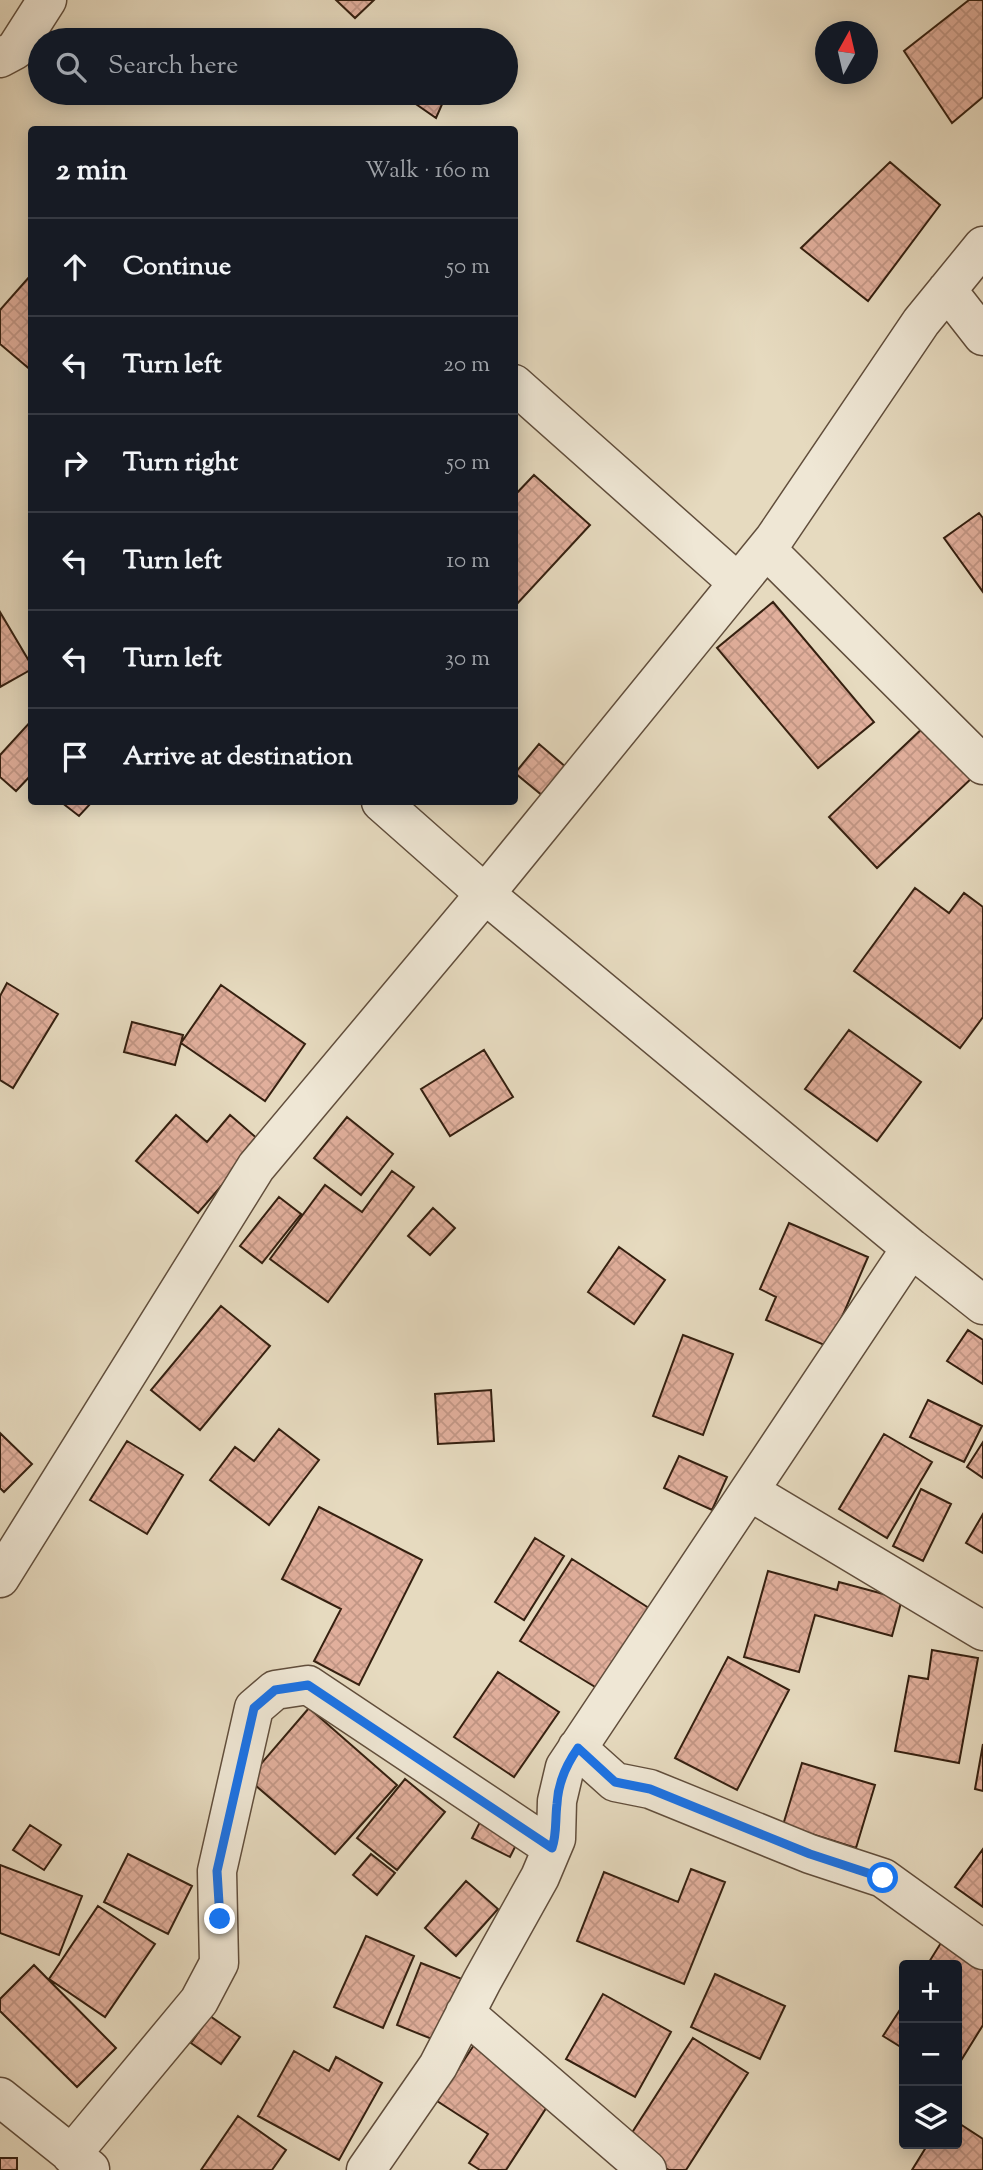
<!DOCTYPE html>
<meta charset="utf-8">
<style>
:root{--surface:#171b24;--page:#242831;--text:#f1f3f6;--muted:#9ea1a6;--line:#363941}
body{margin:0;font-family:"Sorts Mill Goudy",serif;background:var(--page);color:var(--text)}
.controls{position:absolute;right:21px;bottom:21px;display:grid;overflow:hidden;border-radius:7px;box-shadow:0 4px 18px #0003}
.controls button{width:63px;height:63px;display:grid;place-items:center;padding:0;border:0;border-bottom:2px solid var(--line);background:var(--surface);color:var(--text);font:35px sans-serif}
.compass{position:absolute;left:815px;top:21px;width:63px;height:63px;border-radius:50%;background:var(--surface);box-shadow:0 4px 18px #0003;rotate:8deg}
.stop{position:absolute;width:21px;height:21px;margin:-16px;border:5px solid #1a73e8;border-radius:50%;background:#fff}
.stop.end{background:#1a73e8;border-color:#fff;box-shadow:0 2px 7px #0008}
.list{margin:0;padding:0;list-style:none}
h2{display:flex;justify-content:space-between;align-items:center;height:91px;margin:0;padding:0 28px;font-size:30px}
h2 small{font-size:23px;font-weight:400;color:var(--muted)}
.list li{display:grid;grid-template-columns:46px 1fr auto;gap:21px;align-items:center;box-sizing:border-box;height:98px;padding:0 28px;border-top:2px solid var(--line)}
.list b{display:block;font-size:26px;white-space:nowrap}
.list em{font-size:23px;font-style:normal;color:var(--muted)}
.icon{flex:none;width:38px;height:38px;fill:none;stroke:currentColor;stroke-width:2;stroke-linecap:round;stroke-linejoin:round}
.map{position:relative;flex:none;width:983px;height:2170px;overflow:hidden}
.search{position:absolute;background:var(--surface);box-shadow:0 4px 18px #0003;left:28px;top:28px;width:490px;height:77px;display:flex;align-items:center;gap:18px;box-sizing:border-box;padding:0 24px;border-radius:38px;color:var(--muted);font-size:26px}
.panel{position:absolute;background:var(--surface);box-shadow:0 4px 18px #0003;left:28px;top:126px;width:490px;height:679px;border-radius:7px}
.map>svg:first-child{display:block}
.building{fill:url(#building-cross-hatch);stroke:#352010;stroke-width:2}
.lines{fill:none;stroke-linecap:round;stroke-linejoin:round}
.minor-casing{stroke:#614e3c;stroke-width:41}
.minor{stroke:#efe7d5;stroke-width:38}
.route{stroke:#1a73e8;stroke-width:9}
</style>
<div class="map">
<svg width="983" height="2170" viewBox="0 0 983 2170">
<defs>
<pattern id="building-cross-hatch" width="8" height="8" patternUnits="userSpaceOnUse" patternTransform="scale(1.75)"><rect width="8" height="8" fill="#e1af9c"/><path d="M0 0l8 8M0 8l8-8" fill="none" stroke="#c29685"/></pattern>
</defs>
<rect width="100%" height="100%" fill="#e6dabf"/>
<filter id="stains"><feTurbulence type="fractalNoise" baseFrequency=".00286" numOctaves="4"/><feColorMatrix values="0 0 0 0 .2 0 0 0 0 .09 0 0 0 0 .02 0 0 0 .5 -.17"/></filter>
<radialGradient id="worn" r=".72"><stop offset=".6" stop-color="#630" stop-opacity="0"/><stop offset="1" stop-color="#630" stop-opacity=".3"/></radialGradient>
<path class="building" d="M 336,0 L 374,0 L 355,18 Z
M 969,0 L 983,0 L 983,97 L 952,123 L 904,51 Z
M 400,93 L 447,93 L 436,118 Z
M 451,93 L 494,93 L 471,103 Z
M 890,162 L 940,205 L 868,301 L 801,248 Z
M 30,276 L 32,277 L 32,371 L 0,344 L 0,310 Z
M 534,475 L 590,525 L 516,605 L 514,496 Z
M 979,513 L 983,518 L 983,592 L 944,538 Z
M 773,602 L 874,722 L 818,768 L 717,648 Z
M 0,612 L 32,666 L 32,669 L 0,687 Z
M 32,720 L 32,774 L 16,791 L 0,777 L 0,755 Z
M 926,725 L 974,776 L 877,868 L 829,817 Z
M 539,744 L 567,768 L 543,796 L 515,773 Z
M 61,802 L 92,802 L 79,816 Z
M 915,888 L 949,913 L 964,893 L 983,907 L 983,1017 L 960,1048 L 854,971 Z
M 7,983 L 58,1014 L 13,1088 L 0,1080 L 0,996 Z
M 221,985 L 305,1044 L 265,1101 L 181,1043 Z
M 132,1022 L 183,1035 L 175,1065 L 124,1052 Z
M 849,1030 L 921,1082 L 877,1141 L 805,1089 Z
M 484,1050 L 513,1097 L 450,1136 L 421,1089 Z
M 176,1115 L 207,1142 L 230,1115 L 260,1141 L 198,1213 L 136,1161 Z
M 347,1117 L 393,1154 L 361,1195 L 314,1158 Z
M 392,1171 L 414,1187 L 328,1302 L 270,1259 L 325,1185 L 362,1212 Z
M 279,1197 L 301,1214 L 262,1263 L 240,1246 Z
M 433,1208 L 455,1228 L 430,1255 L 408,1236 Z
M 789,1223 L 868,1257 L 829,1347 L 766,1320 L 776,1297 L 760,1289 Z
M 619,1247 L 665,1280 L 634,1324 L 588,1292 Z
M 221,1306 L 270,1346 L 200,1430 L 151,1390 Z
M 968,1330 L 983,1340 L 983,1384 L 947,1361 Z
M 683,1335 L 733,1354 L 703,1435 L 653,1416 Z
M 491,1390 L 494,1441 L 438,1444 L 435,1394 Z
M 928,1400 L 982,1426 L 964,1462 L 910,1437 Z
M 279,1429 L 319,1460 L 269,1525 L 210,1480 L 235,1447 L 254,1461 Z
M 0,1433 L 32,1464 L 4,1492 L 0,1488 Z
M 884,1434 L 932,1462 L 887,1538 L 839,1509 Z
M 127,1441 L 183,1475 L 147,1534 L 90,1500 Z
M 983,1442 L 983,1478 L 967,1467 Z
M 679,1456 L 727,1477 L 712,1510 L 664,1488 Z
M 921,1489 L 951,1504 L 923,1561 L 893,1546 Z
M 319,1507 L 422,1560 L 359,1685 L 314,1661 L 341,1609 L 282,1579 Z
M 983,1514 L 983,1553 L 966,1543 Z
M 535,1538 L 564,1556 L 524,1620 L 495,1602 Z
M 572,1559 L 652,1610 L 600,1690 L 520,1641 Z
M 768,1571 L 837,1590 L 839,1582 L 902,1599 L 892,1636 L 815,1615 L 799,1672 L 744,1657 Z
M 932,1650 L 978,1658 L 959,1763 L 895,1751 L 909,1676 L 928,1679 Z
M 728,1657 L 789,1690 L 737,1790 L 675,1758 Z
M 498,1672 L 559,1712 L 514,1777 L 454,1737 Z
M 309,1708 L 397,1785 L 335,1854 L 248,1779 Z
M 983,1744 L 983,1791 L 975,1789 Z
M 802,1763 L 875,1785 L 856,1848 L 783,1825 Z
M 405,1779 L 445,1812 L 397,1870 L 357,1838 Z
M 482,1818 L 520,1837 L 510,1857 L 472,1838 Z
M 30,1825 L 61,1845 L 44,1870 L 13,1850 Z
M 983,1849 L 983,1907 L 955,1887 Z
M 128,1854 L 192,1886 L 168,1934 L 104,1902 Z
M 371,1854 L 395,1873 L 377,1895 L 353,1875 Z
M 0,1865 L 82,1896 L 59,1955 L 0,1933 Z
M 691,1869 L 725,1882 L 684,1984 L 577,1941 L 604,1872 L 678,1902 Z
M 466,1881 L 498,1909 L 456,1956 L 425,1928 Z
M 98,1906 L 155,1944 L 105,2017 L 49,1979 Z
M 366,1936 L 414,1956 L 383,2028 L 334,2007 Z
M 944,1938 L 983,1962 L 983,2025 L 957,2067 L 957,1965 L 935,1965 L 929,1962 Z
M 421,1963 L 462,1979 L 437,2041 L 397,2025 Z
M 34,1965 L 116,2048 L 77,2087 L 0,2011 L 0,1999 Z
M 715,1974 L 785,2006 L 760,2059 L 691,2027 Z
M 603,1994 L 671,2032 L 635,2097 L 566,2059 Z
M 903,2005 L 904,2006 L 904,2049 L 883,2036 Z
M 210,2016 L 240,2037 L 221,2064 L 191,2043 Z
M 693,2038 L 748,2073 L 686,2170 L 669,2170 L 626,2142 Z
M 474,2045 L 554,2096 L 506,2170 L 480,2170 L 469,2163 L 488,2134 L 437,2101 Z
M 294,2051 L 329,2071 L 336,2057 L 382,2083 L 339,2160 L 258,2116 Z
M 238,2116 L 286,2150 L 272,2170 L 201,2170 Z
M 957,2122 L 983,2139 L 983,2170 L 912,2170 L 928,2144 L 957,2144 Z
M 0,2158 L 17,2158 L 17,2170 L 0,2170 Z"/>
<g class="lines">
<g class="minor-casing">
<path id="minor" d="M 0,58 L 15,50 L 47,0
M 947,290 L 983,336
M 514,384 L 738,583
M 766,549 L 983,765
M 381,802 L 485,894 L 911,1248 L 983,1305
M 749,1491 L 983,1631
M 0,1578 L 256,1167 L 485,894 L 774,539 L 921,322 L 983,246
M 577,1748 L 615,1782 L 650,1789 L 810,1854 L 883,1878 L 983,1950
M 465,2013 L 647,2170
M 0,2097 L 90,2169
M 71,2155 L 199,2001 L 219,1963 L 217,1871 L 254,1708 L 275,1690 L 308,1685 L 552,1848
M 366,2170 L 438,2066 L 482,1981 L 540,1877 L 556,1839 L 557,1801 L 565,1767 L 911,1248"/>
</g>
<use href="#minor" class="minor"/>
</g>
<g class="lines">
<path class="route" d="M 220,1919 L 217,1871 L 254,1708 L 275,1690 L 308,1685 L 552,1848 C 557,1834 555,1819 557,1804 C 558,1783 566,1765 578,1748 L 615,1782 L 650,1789 L 810,1854 L 883,1878"/>
</g>
<rect width="100%" height="100%" filter="url(#stains)"/>
<rect width="100%" height="100%" fill="url(#worn)"/>
</svg>
<div class="controls">
<button>+</button>
<button>−</button>
<button><svg class="icon" aria-label="layers" viewBox="0 0 24 24"><path d="M12 4l9 5-9 5-9-5zM3 14l9 5 9-5"/></svg></button>
</div>
<svg class="compass" viewBox="-18 -18 36 36"><path d="M0-13l5 13h-10z" fill="#e53935"/><path d="M0 13l5-13h-10z" fill="#9ea1a6"/></svg>
<div class="stop" style="left:883px;top:1878px"></div>
<div class="stop end" style="left:220px;top:1919px"></div>
<div class="search"><svg class="icon" aria-label="search" viewBox="0 0 24 24"><circle cx="10" cy="10" r="6"/><path d="M15 15l6 6"/></svg>Search here</div>
<section class="panel">
<h2>2 min<small>Walk · 160 m</small></h2>
<ul class="list">
<li><svg class="icon" aria-label="ahead" viewBox="0 0 24 24"><path d="M12 20V5M6 11l6-6 6 6"/></svg><div><b>Continue</b></div><em>50 m</em></li>
<li><svg class="icon" aria-label="left" viewBox="0 0 24 24"><path d="M17 20v-9H6M10 6l-5 5 5 5"/></svg><div><b>Turn left</b></div><em>20 m</em></li>
<li><svg class="icon" aria-label="right" viewBox="0 0 24 24"><path d="M7 20v-9h11M14 6l5 5-5 5"/></svg><div><b>Turn right</b></div><em>50 m</em></li>
<li><svg class="icon" aria-label="left" viewBox="0 0 24 24"><path d="M17 20v-9H6M10 6l-5 5 5 5"/></svg><div><b>Turn left</b></div><em>10 m</em></li>
<li><svg class="icon" aria-label="left" viewBox="0 0 24 24"><path d="M17 20v-9H6M10 6l-5 5 5 5"/></svg><div><b>Turn left</b></div><em>30 m</em></li>
<li><svg class="icon" aria-label="arrive" viewBox="0 0 24 24"><path d="M6 21V4h12l-3 4 3 4H6"/></svg><div><b>Arrive at destination</b></div></li>
</ul>
</section>
</div>
